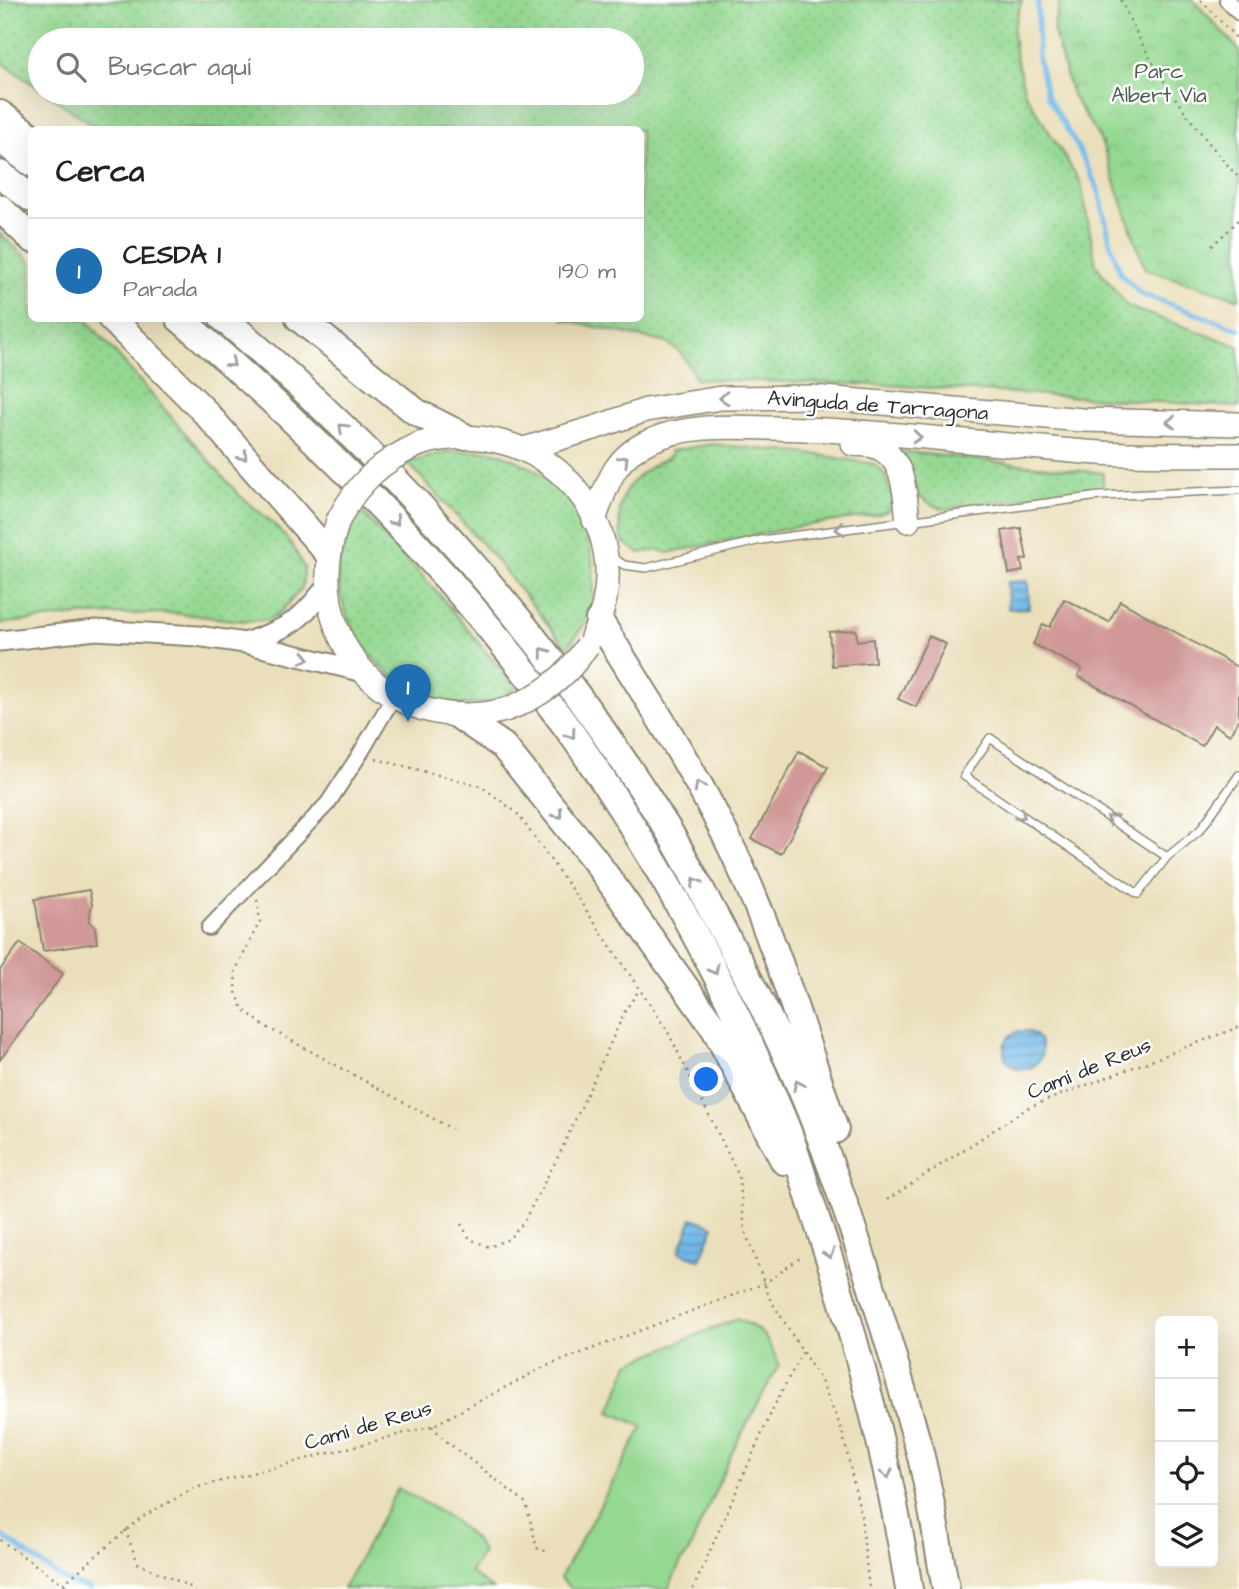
<!DOCTYPE html>
<html lang="es">
<meta charset="utf-8">
<style>
:root{--surface:#fff;--page:#f6f6f6;--text:#222;--muted:#767676;--line:#e0e0e0;--accent:#1f6fb2}
body{margin:0;font-family:"Architects Daughter",sans-serif;background:var(--page);color:var(--text)}
.controls{position:absolute;right:21px;bottom:21px;display:grid;overflow:hidden;border-radius:10px;box-shadow:0 7px 28px #0002}
.controls button{width:63px;height:63px;display:grid;place-items:center;padding:0;border:0;border-bottom:2px solid var(--line);background:var(--surface);color:var(--text);font:35px sans-serif}
.you{position:absolute;left:707px;top:1080px;width:24px;height:24px;margin:-18px;border:5px solid #fff;border-radius:50%;background:#1a73e8;box-shadow:0 0 0 10px #1a73e833}
.badge{display:grid;place-items:center;width:46px;height:46px;border-radius:50%;background:var(--accent);color:#fff;font-size:23px;font-weight:700}
.pin{position:absolute;translate:-50% -58px;filter:drop-shadow(0 2px 4px #0008)}
.pin::after{content:'';position:absolute;top:37px;width:24px;height:21px;background:inherit;clip-path:polygon(0 0,100% 0,50% 100%)}
.list{margin:0;padding:0;list-style:none}
h2{display:flex;justify-content:space-between;align-items:center;height:91px;margin:0;padding:0 28px;font-size:30px}
h2 small{font-size:23px;font-weight:400;color:var(--muted)}
.list li{display:grid;grid-template-columns:46px 1fr auto;gap:21px;align-items:center;box-sizing:border-box;height:105px;padding:0 28px;border-top:2px solid var(--line)}
.list b{display:block;font-size:26px;white-space:nowrap}
.list p{margin:0;font-size:23px;white-space:nowrap;color:var(--muted)}
.list em{font-size:23px;font-style:normal;color:var(--muted)}
.icon{flex:none;width:38px;height:38px;fill:none;stroke:currentColor;stroke-width:2;stroke-linecap:round;stroke-linejoin:round}
.map{position:relative;flex:none;width:1239px;height:1589px;overflow:hidden}
.search{position:absolute;background:var(--surface);box-shadow:0 7px 28px #0002;left:28px;top:28px;width:616px;height:77px;display:flex;align-items:center;gap:18px;box-sizing:border-box;padding:0 24px;border-radius:38px;color:var(--muted);font-size:26px}
.panel{position:absolute;background:var(--surface);box-shadow:0 7px 28px #0002;left:28px;top:126px;width:616px;height:196px;border-radius:10px}
.map>svg:first-child{display:block}
.grass{fill:url(#grass-dots);stroke:#60825e;stroke-width:2}
.park{fill:url(#park-crowns);stroke:#60825e;stroke-width:2}
.garden{fill:#94d891;stroke:#60825e;stroke-width:2}
.water{fill:url(#water-rules);stroke:#4e728a;stroke-width:2}
.lines{fill:none;stroke-linecap:round;stroke-linejoin:round}
.stream{stroke:#71b9e9;stroke-width:5}
.building{fill:#d09897}
.service-casing{stroke:#8a8572;stroke-width:10}
.minor-casing{stroke:#8a8572;stroke-width:18}
.secondary-casing{stroke:#8a8572;stroke-width:23}
.primary-casing{stroke:#8a8572;stroke-width:26}
.motorway-casing{stroke:#8a8572;stroke-width:30}
.path{stroke:#8a8572;stroke-width:2.5;stroke-dasharray:2 5;stroke-linecap:butt}
.service{stroke:#fff;stroke-width:7}
.minor{stroke:#fff;stroke-width:14}
.secondary{stroke:#fff;stroke-width:19}
.primary{stroke:#fff;stroke-width:23}
.motorway{stroke:#fff;stroke-width:26}
.primary-bridge-casing{stroke:#8a8572;stroke-width:26;stroke-linecap:butt}
.primary-bridge{stroke:#fff;stroke-width:23}
.oneway{stroke:#a0a0a0}
.labels{text-anchor:middle;stroke-width:5;stroke-linejoin:round;paint-order:stroke}
.park-label{font-size:21px;fill:#4a5f4a;stroke:#fff}
.street-label{font-size:21px;fill:#2b2b2b;stroke:#fff}
</style>
<div class="map">
<svg width="1239" height="1589" viewBox="0 0 1239 1589">
<defs>
<pattern id="grass-dots" width="8" height="8" patternUnits="userSpaceOnUse" patternTransform="scale(1.75)"><rect width="8" height="8" fill="#94d891"/><path d="M2 2h.1M6 6h.1" fill="none" stroke="#80ba7d" stroke-width="1.8" stroke-linecap="round"/></pattern>
<pattern id="park-crowns" width="20" height="18" patternUnits="userSpaceOnUse" patternTransform="scale(1.75)"><rect width="20" height="18" fill="#94d891"/><path d="M2 6a3 3 0 1 1 6 0M12 15a3 3 0 1 1 6 0" fill="none" stroke="#80ba7d"/></pattern>
<pattern id="water-rules" width="6" height="5" patternUnits="userSpaceOnUse" patternTransform="scale(1.75)"><rect width="6" height="5" fill="#71b9e9"/><path d="M0 2.5h6" fill="none" stroke="#5d97bd"/></pattern>
</defs>
<rect width="100%" height="100%" fill="#fff"/>
<filter id="ink" filterUnits="userSpaceOnUse"><feTurbulence type="fractalNoise" baseFrequency=".0143" numOctaves="2"/><feDisplacementMap in="SourceGraphic" scale="14" xChannelSelector="R" yChannelSelector="G"/><feConvolveMatrix kernelMatrix="1 2 1 2 8 2 1 2 1" color-interpolation-filters="sRGB"/></filter>
<filter id="wash" filterUnits="userSpaceOnUse"><feTurbulence type="fractalNoise" baseFrequency=".00686" numOctaves="4" result="noise"/><feDisplacementMap in="SourceGraphic" scale="28" xChannelSelector="R" yChannelSelector="G"/><feGaussianBlur stdDeviation="1.57" result="paint"/><feColorMatrix in="noise" values="0 0 0 0 0 0 0 0 0 0 0 0 0 0 0 0 0 1.4 0 .05"/><feComposite in="paint" operator="in"/></filter>
<g filter="url(#wash)">
<rect width="100%" height="100%" fill="#eadfba"/>
<path class="grass" d="M 0,0 L 1022,0 L 1013,29 L 1015,52 L 1025,93 L 1081,183 L 1096,265 L 1128,307 L 1239,346 L 1239,407 L 884,385 L 695,379 C 690,364 681,351 667,343 L 562,319 L 640,318 L 640,130 L 99,129 L 46,93 L 632,93 L 632,40 L 40,40 L 40,89 L 0,61 Z
M 0,233 L 31,262 L 32,318 L 86,319 L 238,494 L 275,525 L 293,546 L 304,568 L 302,588 L 280,613 L 268,620 L 243,621 L 172,613 L 81,615 L 0,624 Z
M 712,444 L 820,455 L 874,464 L 884,473 L 894,501 L 889,510 L 880,514 L 796,527 L 667,553 L 659,550 L 639,553 L 623,542 C 610,494 632,476 672,455 L 670,451 Z
M 492,451 C 521,460 548,475 568,498 C 592,526 600,583 588,616 C 584,627 574,638 567,648 L 492,555 L 408,463 L 446,452 Z
M 899,451 L 1103,473 L 1103,488 L 945,509 C 910,500 911,481 899,451 Z
M 360,510 L 437,592 L 516,688 C 511,691 504,696 498,699 C 441,719 381,681 355,632 C 344,613 336,588 339,565 C 342,546 351,527 360,510 Z"/>
<path class="park" d="M 1060,0 L 1193,0 L 1239,50 L 1239,299 L 1145,269 L 1101,141 L 1072,95 L 1053,29 Z"/>
<path class="garden" d="M 736,1319 C 764,1328 768,1339 779,1365 L 735,1446 L 687,1555 L 681,1562 L 668,1589 L 571,1589 L 560,1578 L 643,1427 L 610,1412 L 629,1363 Z
M 398,1488 C 428,1506 465,1521 483,1552 L 470,1572 L 493,1589 L 343,1589 Z"/>
<path class="water" d="M 1028,581 L 1029,608 L 1008,609 L 1007,582 Z
M1004 1050a19 19 0 1 1 38 0a19 19 0 1 1-38 0Z
M 692,1218 L 714,1226 L 700,1260 L 679,1252 Z"/>
<g class="lines">
<path class="stream" d="M 1038,0 L 1038,58 L 1047,96 L 1077,146 L 1099,191 L 1111,245 L 1121,274 L 1141,294 L 1239,329
M 0,1534 L 65,1581 L 90,1589"/>
</g>
<g id="blocks">
<path class="building" d="M 1021,528 L 1027,559 L 1021,560 L 1023,571 L 1009,574 L 1002,531 Z
M 1064,599 L 1109,622 L 1120,601 L 1239,668 L 1239,719 L 1230,735 L 1214,725 L 1202,746 L 1078,676 L 1082,669 L 1033,644 L 1043,624 L 1050,627 Z
M 856,630 L 857,641 L 873,639 L 875,662 L 832,666 L 829,632 Z
M 929,636 L 946,644 L 916,707 L 898,699 Z
M 799,751 L 828,767 L 781,854 L 752,839 Z
M 89,890 L 92,904 L 89,921 L 95,927 L 97,943 L 43,951 L 35,899 Z
M 20,943 L 63,974 L 0,1060 L 0,970 Z"/>
</g>
</g>
<g filter="url(#ink)">
<use href="#blocks" fill-opacity="0" stroke="#8a8572" stroke-width="2"/>
<g class="lines">
<g class="service-casing">
<path id="service" d="M 609,555 L 624,565 L 646,568 L 761,540 L 1100,496 L 1239,490
M 1167,857 L 990,738 L 964,776 L 1138,894 L 1167,857 L 1200,830 L 1239,775"/>
</g>
<g class="minor-casing">
<path id="minor" d="M 1227,0 L 1239,13
M 209,928 L 328,803 L 360,754 L 394,696"/>
</g>
<g class="secondary-casing">
<path id="secondary" d="M 0,641 L 96,630 L 197,636 L 245,643 L 364,672
M 245,643 C 290,626 297,625 327,586"/>
</g>
<g class="primary-casing">
<path id="primary" d="M 420,444 C 539,408 648,523 592,637
M 853,444 C 860,445 869,444 876,447 C 905,457 905,495 908,521
M 524,449 L 597,427 L 646,410 L 721,398 L 812,397 L 1083,420 L 1239,424
M 594,520 C 607,485 613,457 650,441 C 687,424 732,427 771,428 C 876,430 980,443 1085,452 C 1136,456 1188,454 1239,455
M 338,521 C 297,635 386,739 505,710"/>
</g>
<g class="motorway-casing">
<path id="motorway" d="M 0,114 L 32,137
M 0,139 L 32,163
M 0,174 L 32,199
M 0,208 L 32,239
M 111,318 L 205,412 L 328,553
M 179,318 C 308,428 428,546 531,680 C 546,700 562,720 576,740 C 657,858 727,985 782,1117 C 795,1147 803,1178 813,1209 C 855,1333 889,1460 909,1589
M 223,318 C 397,466 545,632 665,825 C 684,855 699,887 716,918 C 750,980 785,1047 811,1113 C 854,1223 888,1336 919,1449 C 931,1494 937,1543 946,1589
M 299,318 L 416,412 L 463,436
M 599,620 C 646,697 697,773 735,855 C 777,944 804,1038 835,1130
M 459,716 L 503,746 L 594,859 L 715,1029 L 784,1161"/>
</g>
<path class="path" d="M 1121,0 C 1149,66 1191,125 1239,178
M 1201,0 L 1239,41
M 1212,246 L 1239,220
M 376,759 L 481,786 L 517,813 L 584,907 L 667,1030 L 739,1176 L 745,1231 L 770,1299 L 822,1383 L 842,1430 L 861,1516 L 869,1589
M 257,900 L 260,921 L 235,972 L 236,992 L 243,1009 L 263,1025 L 452,1129
M 887,1200 L 1029,1107 L 1239,1027
M 461,1224 L 470,1239 L 489,1247 L 509,1239 L 523,1223 L 560,1153 L 626,1009 L 640,989
M 432,1426 L 446,1441 L 526,1503 L 537,1548 L 548,1552
M 125,1530 L 138,1563 L 195,1589
M 0,1540 L 63,1584 L 142,1517 L 195,1488 L 432,1426 L 542,1368 L 765,1283 L 800,1258
M 64,1585 L 74,1589
M 693,1589 L 774,1406 L 802,1353"/>
<use href="#service" class="service"/>
<use href="#minor" class="minor"/>
<use href="#secondary" class="secondary"/>
<use href="#primary" class="primary"/>
<use href="#motorway" class="motorway"/>
<g class="primary-bridge-casing">
<path id="primary-bridge" d="M 338,521 C 356,484 382,460 420,444
M 505,710 C 540,697 566,678 587,646"/>
</g>
<use href="#primary-bridge" class="primary-bridge"/>
</g>
<defs><path id="oneway-chevron" d="M-2-3.5L2.5 0L-2 3.5" fill="none" stroke-width="1.6" stroke-linecap="round" stroke-linejoin="round" transform="scale(1.75)"/></defs>
<g class="oneway">
<use href="#oneway-chevron" transform="translate(231 363) rotate(40)"/>
<use href="#oneway-chevron" transform="translate(724 398) rotate(176)"/>
<use href="#oneway-chevron" transform="translate(1171 422) rotate(-179)"/>
<use href="#oneway-chevron" transform="translate(343 428) rotate(-136)"/>
<use href="#oneway-chevron" transform="translate(917 437) rotate(5)"/>
<use href="#oneway-chevron" transform="translate(243 456) rotate(49)"/>
<use href="#oneway-chevron" transform="translate(624 460) rotate(-45)"/>
<use href="#oneway-chevron" transform="translate(395 521) rotate(48)"/>
<use href="#oneway-chevron" transform="translate(840 529) rotate(173)"/>
<use href="#oneway-chevron" transform="translate(544 652) rotate(-127)"/>
<use href="#oneway-chevron" transform="translate(305 658) rotate(13)"/>
<use href="#oneway-chevron" transform="translate(571 734) rotate(54)"/>
<use href="#oneway-chevron" transform="translate(699 786) rotate(-118)"/>
<use href="#oneway-chevron" transform="translate(558 814) rotate(51)"/>
<use href="#oneway-chevron" transform="translate(1021 815) rotate(34)"/>
<use href="#oneway-chevron" transform="translate(1111 819) rotate(-146)"/>
<use href="#oneway-chevron" transform="translate(696 882) rotate(-119)"/>
<use href="#oneway-chevron" transform="translate(714 970) rotate(61)"/>
<use href="#oneway-chevron" transform="translate(798 1085) rotate(-115)"/>
<use href="#oneway-chevron" transform="translate(829 1254) rotate(71)"/>
<use href="#oneway-chevron" transform="translate(887 1474) rotate(78)"/>
</g>
</g>
<g class="labels">
<g class="park-label">
<text x="1159" y="78">Parc<tspan x="1159" dy="24">Albert Via</tspan></text>
</g>
<g class="street-label">
<text transform="translate(878 405) rotate(4)" y="7">Avinguda de Tarragona</text>
<text transform="translate(1089 1068) rotate(-22)" y="7">Camí de Reus</text>
<text transform="translate(368 1425) rotate(-16)" y="7">Camí de Reus</text>
</g>
</g>
</svg>
<div class="controls">
<button>+</button>
<button>−</button>
<button><svg class="icon" aria-label="locate" viewBox="0 0 24 24"><circle cx="12" cy="12" r="6"/><path d="M12 2v4M12 18v4M2 12h4M18 12h4"/></svg></button>
<button><svg class="icon" aria-label="layers" viewBox="0 0 24 24"><path d="M12 4l9 5-9 5-9-5zM3 14l9 5 9-5"/></svg></button>
</div>
<div class="you"></div>
<div class="pin badge" style="left:408px;top:722px">1</div>
<div class="search"><svg class="icon" aria-label="search" viewBox="0 0 24 24"><circle cx="10" cy="10" r="6"/><path d="M15 15l6 6"/></svg>Buscar aquí</div>
<section class="panel">
<h2>Cerca<small></small></h2>
<ul class="list">
<li><span class="badge">1</span><div><b>CESDA 1</b><p>Parada</p></div><em>190 m</em></li>
</ul>
</section>
</div>
